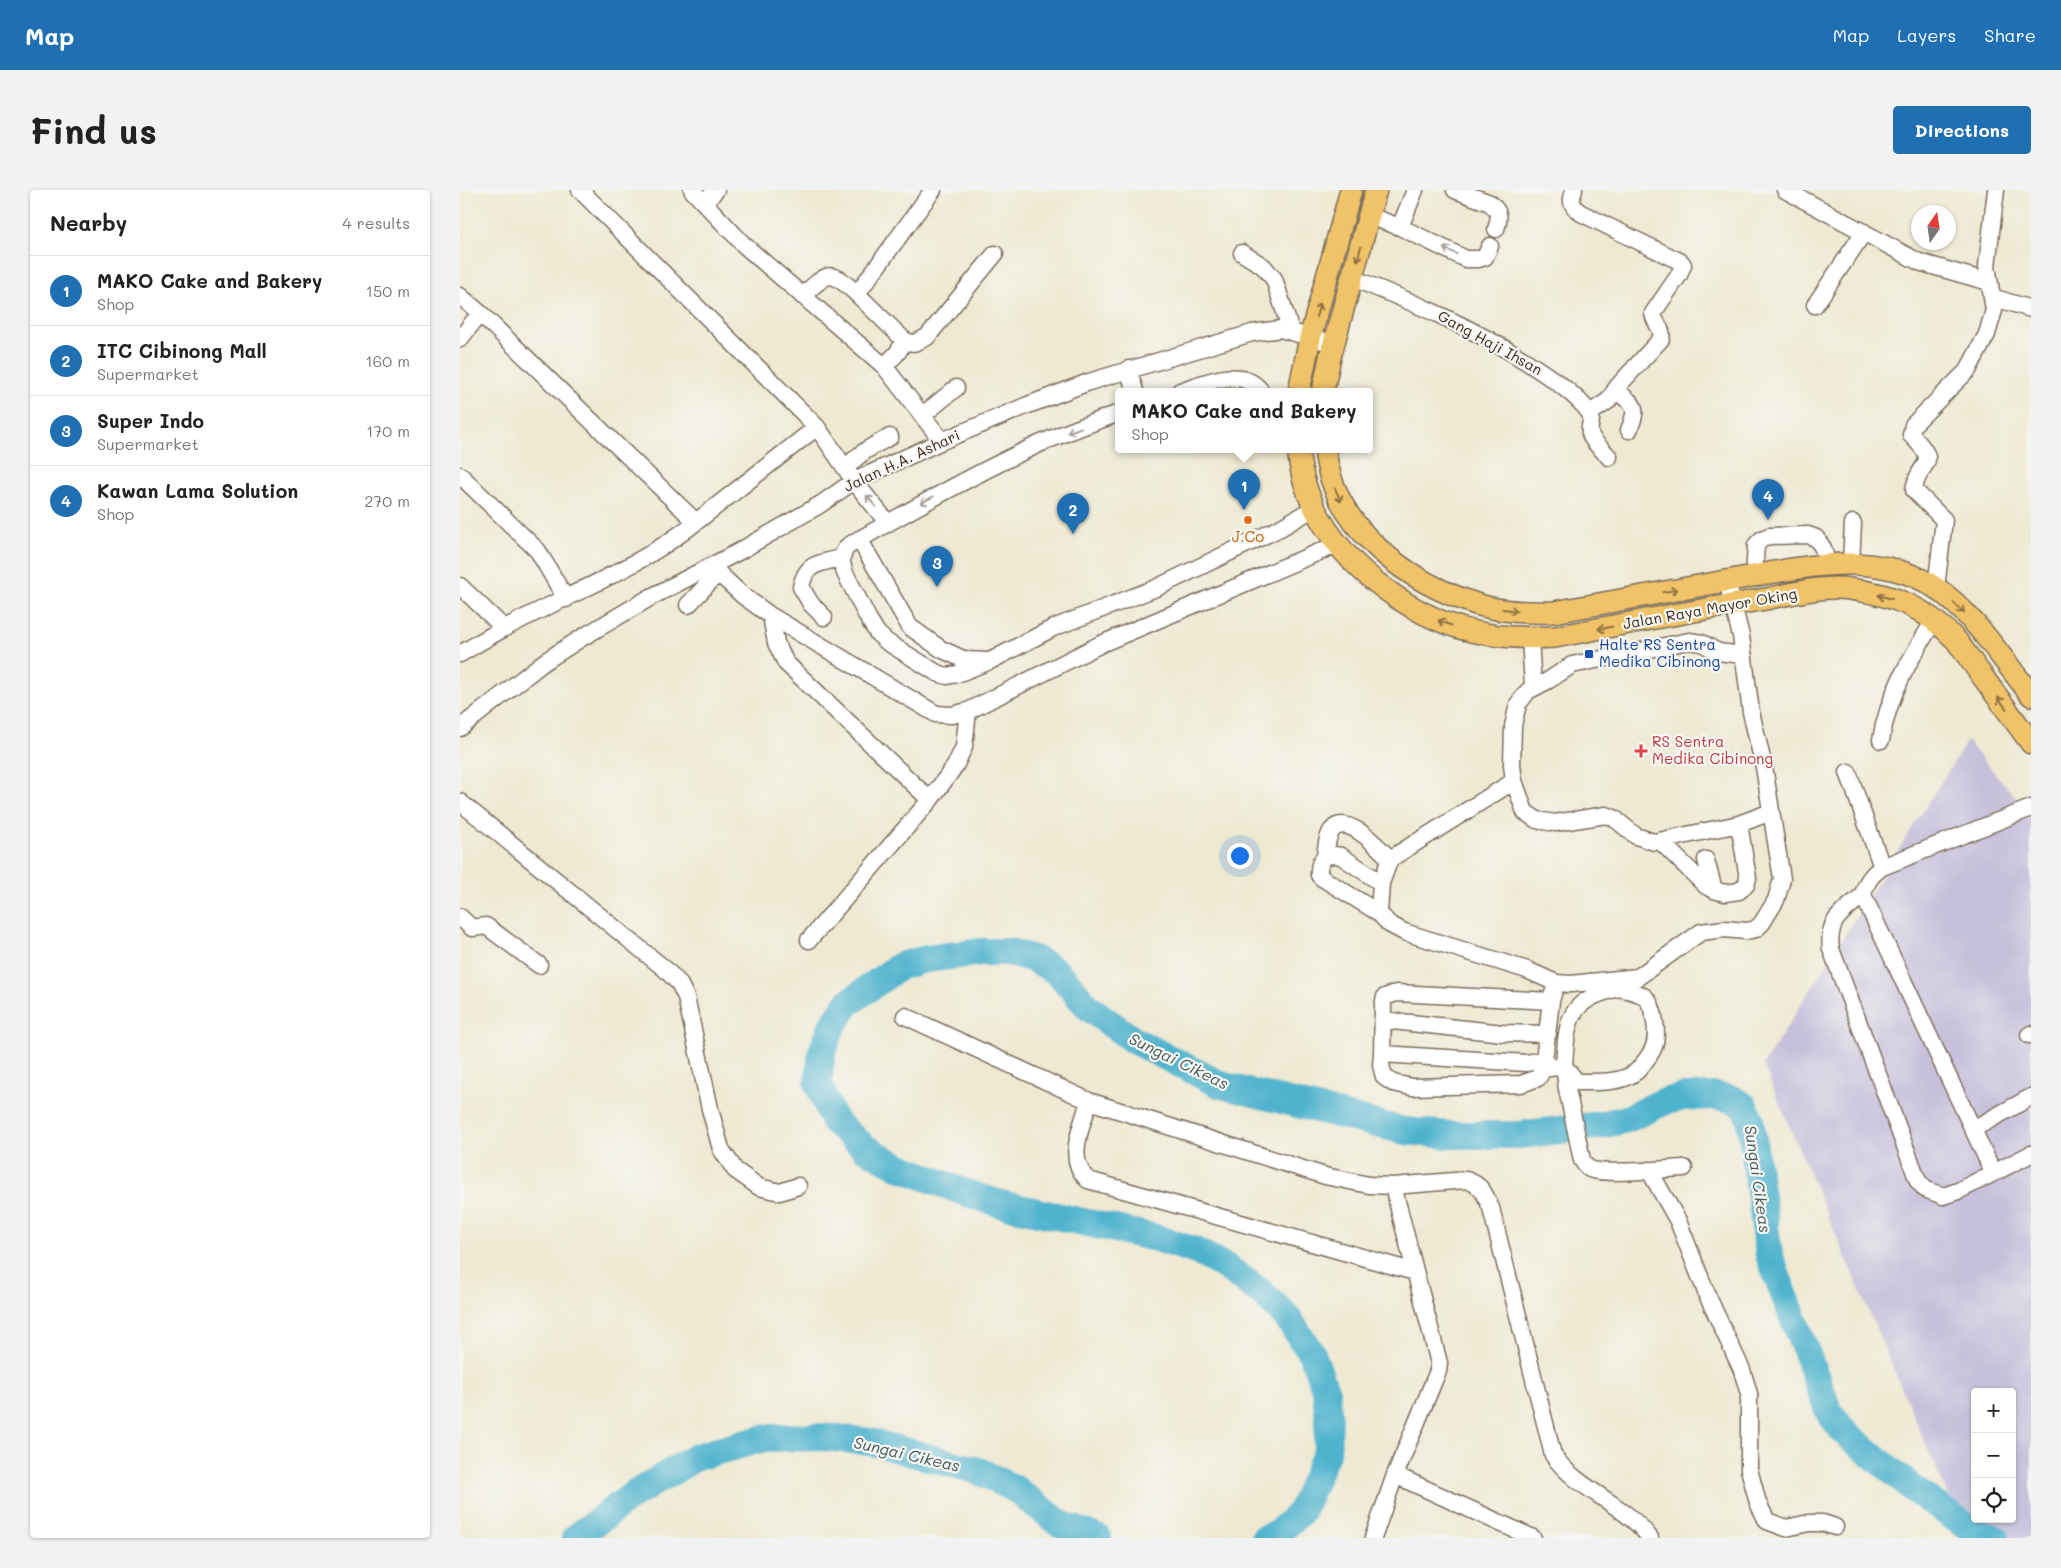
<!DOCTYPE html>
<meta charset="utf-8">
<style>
:root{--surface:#fff;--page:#f2f2f2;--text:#222;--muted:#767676;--line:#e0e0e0;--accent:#1f6fb2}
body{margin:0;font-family:Mali,sans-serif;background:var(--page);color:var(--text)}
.controls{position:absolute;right:15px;bottom:15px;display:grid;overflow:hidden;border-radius:5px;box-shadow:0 1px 4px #0004}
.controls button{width:45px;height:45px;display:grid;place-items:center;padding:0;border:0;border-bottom:1px solid var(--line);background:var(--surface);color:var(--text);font:25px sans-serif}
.compass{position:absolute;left:1451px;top:15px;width:45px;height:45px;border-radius:50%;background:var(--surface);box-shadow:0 1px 4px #0004;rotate:13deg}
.you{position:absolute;left:779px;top:665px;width:18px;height:18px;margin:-12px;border:4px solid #fff;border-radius:50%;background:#1a73e8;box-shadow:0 0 0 8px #1a73e833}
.badge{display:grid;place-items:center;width:32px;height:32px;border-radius:50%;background:var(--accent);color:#fff;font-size:16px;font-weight:700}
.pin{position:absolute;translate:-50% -41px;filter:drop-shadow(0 1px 2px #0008)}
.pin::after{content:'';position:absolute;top:26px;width:18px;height:15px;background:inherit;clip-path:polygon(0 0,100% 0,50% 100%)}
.popup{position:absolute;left:655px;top:198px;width:258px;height:65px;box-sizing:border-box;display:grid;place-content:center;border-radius:5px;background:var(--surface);filter:drop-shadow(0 1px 4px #0005);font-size:16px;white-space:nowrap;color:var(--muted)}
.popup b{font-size:19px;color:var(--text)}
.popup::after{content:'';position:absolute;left:50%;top:100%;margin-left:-10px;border:10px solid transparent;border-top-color:var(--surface)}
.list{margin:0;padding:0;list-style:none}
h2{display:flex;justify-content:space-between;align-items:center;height:65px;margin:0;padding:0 20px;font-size:21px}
h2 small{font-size:16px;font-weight:400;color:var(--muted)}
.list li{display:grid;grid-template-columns:32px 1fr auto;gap:15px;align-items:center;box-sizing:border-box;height:70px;padding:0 20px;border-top:1px solid var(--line)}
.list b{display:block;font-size:19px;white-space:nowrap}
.list p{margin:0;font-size:16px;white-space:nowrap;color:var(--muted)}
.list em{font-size:16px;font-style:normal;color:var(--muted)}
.icon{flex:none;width:28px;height:28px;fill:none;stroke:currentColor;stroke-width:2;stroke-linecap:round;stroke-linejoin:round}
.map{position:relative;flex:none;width:1571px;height:1348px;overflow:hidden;border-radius:5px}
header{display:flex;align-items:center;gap:30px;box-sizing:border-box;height:70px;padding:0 25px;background:var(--accent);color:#fff}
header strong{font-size:24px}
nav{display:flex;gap:28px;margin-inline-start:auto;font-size:18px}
.intro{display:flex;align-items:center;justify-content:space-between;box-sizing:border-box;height:120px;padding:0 30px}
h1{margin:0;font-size:35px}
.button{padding:12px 22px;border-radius:5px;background:var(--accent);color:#fff;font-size:18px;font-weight:700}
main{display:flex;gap:30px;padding:0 30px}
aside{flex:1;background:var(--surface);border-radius:5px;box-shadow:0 1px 4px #0004}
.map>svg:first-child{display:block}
.industrial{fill:#c6c0da;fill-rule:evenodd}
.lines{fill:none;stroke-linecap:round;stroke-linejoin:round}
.river{stroke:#4fb3ce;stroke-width:28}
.minor-casing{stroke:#7a6d5d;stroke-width:19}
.major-casing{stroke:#7a6d5d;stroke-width:24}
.minor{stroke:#fff;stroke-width:16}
.major{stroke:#f1c369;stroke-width:21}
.oneway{stroke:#a79f9a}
.oneway2{stroke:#8d6f40}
.food-dot{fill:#e8710a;stroke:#f6f6f2;stroke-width:2}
.transit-dot{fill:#1a4fb4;stroke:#f6f6f2;stroke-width:2}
.health-dot{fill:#e0444e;stroke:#f6f6f2;stroke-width:2}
.labels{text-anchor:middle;stroke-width:4.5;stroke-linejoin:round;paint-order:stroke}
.street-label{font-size:15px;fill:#3b2a1e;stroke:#f6f6f2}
.food-label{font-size:15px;fill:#c56008;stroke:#f6f6f2}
.transit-label{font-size:15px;fill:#164399;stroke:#f6f6f2;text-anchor:start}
.health-label{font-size:15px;fill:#be3a42;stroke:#f6f6f2;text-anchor:start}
.water-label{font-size:16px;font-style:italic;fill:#425a5c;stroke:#f6f6f2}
</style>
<header>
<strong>Map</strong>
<nav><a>Map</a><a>Layers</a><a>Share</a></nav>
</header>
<div class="intro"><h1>Find us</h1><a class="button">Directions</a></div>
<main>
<aside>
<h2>Nearby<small>4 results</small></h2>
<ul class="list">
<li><span class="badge">1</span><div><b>MAKO Cake and Bakery</b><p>Shop</p></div><em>150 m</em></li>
<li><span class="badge">2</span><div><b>ITC Cibinong Mall</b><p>Supermarket</p></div><em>160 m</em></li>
<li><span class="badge">3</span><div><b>Super Indo</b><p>Supermarket</p></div><em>170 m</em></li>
<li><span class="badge">4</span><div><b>Kawan Lama Solution</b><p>Shop</p></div><em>270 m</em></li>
</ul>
</aside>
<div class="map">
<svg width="1571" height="1348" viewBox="0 0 1571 1348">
<rect width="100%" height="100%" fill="#f6f6f2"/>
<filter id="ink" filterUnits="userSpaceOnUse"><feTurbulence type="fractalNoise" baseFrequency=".02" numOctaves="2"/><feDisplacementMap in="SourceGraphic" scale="10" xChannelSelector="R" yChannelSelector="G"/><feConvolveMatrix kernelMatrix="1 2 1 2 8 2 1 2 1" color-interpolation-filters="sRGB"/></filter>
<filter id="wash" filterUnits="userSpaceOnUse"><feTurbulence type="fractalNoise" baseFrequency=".0096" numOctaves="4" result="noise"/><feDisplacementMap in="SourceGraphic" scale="20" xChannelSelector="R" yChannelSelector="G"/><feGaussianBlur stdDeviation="1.12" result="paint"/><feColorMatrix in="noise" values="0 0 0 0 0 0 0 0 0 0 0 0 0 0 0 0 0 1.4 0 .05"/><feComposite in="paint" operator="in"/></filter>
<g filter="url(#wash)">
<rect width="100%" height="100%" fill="#efe9d2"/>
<path class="industrial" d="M 1507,551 L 1571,625 L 1571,1348 L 1506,1348 L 1303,875 ZM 1515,1202 L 1552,1202 L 1552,1329 L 1515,1329 Z"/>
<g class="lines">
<path class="river" d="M 115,1348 L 173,1305 L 236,1267 L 305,1248 L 362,1247 L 411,1252 L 519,1281 L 555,1299 L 601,1334 L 638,1348
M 805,1348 L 818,1343 L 841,1322 L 867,1261 L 869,1231 L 866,1202 L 852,1164 L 826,1126 L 802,1103 L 766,1077 L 736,1061 L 696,1048 L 541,1014 L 506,1003 L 440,977 L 405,958 L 374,931 L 358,893 L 362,862 L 372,836 L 388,813 L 440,776 L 466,769 L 521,762 L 549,762 L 574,769 L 593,779 L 605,790 L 628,817 L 673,850 L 761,895 L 945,941 L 989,945 L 1059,945 L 1141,935 L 1167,929 L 1203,912 L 1224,907 L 1256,906 L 1272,909 L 1284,916 L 1290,929 L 1309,1065 L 1369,1222 L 1384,1242 L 1461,1305 L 1514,1341 L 1536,1348"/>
</g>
</g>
<g filter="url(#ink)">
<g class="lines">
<g class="minor-casing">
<path id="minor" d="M 120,0 L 357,237 L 394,291 L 427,332
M 232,0 L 284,55 L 424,176 L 482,251
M 995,0 L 1030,13 C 1040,22 1040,27 1036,39
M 1114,0 C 1110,11 1111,16 1121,23 L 1221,72 L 1223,75 L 1219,85 L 1193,123 C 1194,133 1204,139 1201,149 L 1158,196 L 1148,211 L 1130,223
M 1325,0 L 1459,72 L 1529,92
M 245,12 L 256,0
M 909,26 L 940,37 L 1006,69 L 1019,69 L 1025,67 L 1030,56
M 940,37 L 955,0
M 782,63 L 803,76 L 814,89 L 831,141
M 892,88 C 953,112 1011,137 1067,172 C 1086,185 1108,198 1124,216 C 1137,230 1128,230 1130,243 C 1132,252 1143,260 1149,267
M 397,104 L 443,149 C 442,161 432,168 424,176
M 0,106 L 20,123 L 236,332 L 357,237
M 342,106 C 369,82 369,78 397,104 L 473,0
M 1532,107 L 1571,119
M 1355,115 L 1404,42
M 0,149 L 20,123
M 443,149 C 453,156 457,152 467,147 L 535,64
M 668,179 L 675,201
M 1155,200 C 1175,215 1179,216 1169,240
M 720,201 C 746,193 780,175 801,201
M 659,223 C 632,233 603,243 577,255 C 512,285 450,320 388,356 C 380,365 381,372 385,383 L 409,430 L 418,444 L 427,452 L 477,483 L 487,486 L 497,484 L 530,471 L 593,438 L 696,398 L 820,338 L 854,318
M 463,225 L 496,198
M 386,279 C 398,263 413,256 430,247
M 0,285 L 78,361 L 106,409
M 399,349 L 450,437 L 481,459 L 505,470 L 527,471
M 1391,374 L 1393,333
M 252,377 L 282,405 L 311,426 L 476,524 L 492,525 L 508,521 L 641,454 L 878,354
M 1294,386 L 1296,355 L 1302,349 L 1309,346 L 1348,345 L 1356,348 L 1363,358 L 1368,376
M 1267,391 L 1281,446 L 1291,522 L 1304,577 L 1322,689 L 1316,710 L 1302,733 L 1296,739 L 1286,741 L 1264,739 L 1241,742 L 1178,787 L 1111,794 L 1096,793 L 1067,780 L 944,742 L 929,734 L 919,723 L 921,693 L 930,669 L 1054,591 L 1052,575 L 1053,536 L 1058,514 L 1068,501 L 1089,490 L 1112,475 L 1229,451 L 1242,453 L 1258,462 L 1283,465
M 0,396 L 44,438
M 1476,398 L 1484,330 L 1454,300 C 1458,269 1483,277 1451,245 L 1453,235 L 1508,180 L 1527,144 L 1534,120 L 1527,76 L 1536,0
M 228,415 L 258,383
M 311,426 L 316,453 L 326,473 L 470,610
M 364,427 L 351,414 L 341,397 C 346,372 359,374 381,368
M 1070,448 L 1073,497
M 0,464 C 14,456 28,447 43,439 C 108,404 178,379 236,332
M 0,538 L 84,472 L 123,447 L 191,407 L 280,361 L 361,314 L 394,291 L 482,251 L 568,215 L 629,192 L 792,143 L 821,139 L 874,154
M 1421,550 C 1428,505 1451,467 1475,429
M 1388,582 L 1422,677
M 1054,591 L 1065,622 L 1077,630 L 1095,633 L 1146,625 L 1154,628 L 1176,646 L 1194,652 L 1279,634 L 1311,622
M 0,612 L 205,779 L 219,793 L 226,807 L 250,919 L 261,959 L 275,980 L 299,997 L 320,1002 L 338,996
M 1201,652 L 1246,696 L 1254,700 L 1265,703 L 1279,701 L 1286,695 L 1288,688 L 1279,634
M 865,667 C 866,658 867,647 872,640 C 887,622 920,659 930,669
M 1246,670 L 1254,700
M 1403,705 C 1382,723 1367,729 1371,759 L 1458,991 L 1465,999 L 1483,1006 L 1498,1001 L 1571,964
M 919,723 L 862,688 L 859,685 C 858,670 865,662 881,666 L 921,693
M 0,727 L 12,738 L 26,736 L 79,775
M 349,750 L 470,610 L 495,576 L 504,557 L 508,521
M 1159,798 C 1166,800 1179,802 1185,807 C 1195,817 1199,846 1193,859 C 1190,865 1182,876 1177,881 C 1162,894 1136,892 1117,892 L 1104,876 C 1107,828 1108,810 1159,798 Z
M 445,826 L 629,911 L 865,986 L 909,995 L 933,996 L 1006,990 C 1021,994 1025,1004 1031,1018 L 1093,1265 C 1117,1300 1164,1313 1190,1348
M 923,830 L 1043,843 L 1088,844
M 1569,845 L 1571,844
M 922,864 L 921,875 L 924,887 L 933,893 L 952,897 L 1061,894 L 1078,888 L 1083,879 L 1104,876 L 1107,899 L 1122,970 C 1125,975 1127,979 1133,980 C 1155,985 1200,979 1224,978
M 1085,869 L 1067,873 L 922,864 L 923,815 L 925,807 L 936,803 L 1091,811 L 1096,793
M 1083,878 L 1091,811
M 629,911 C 622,937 605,969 628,990 L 955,1082
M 1513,939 L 1571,907
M 1189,980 L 1218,1031 L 1248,1107 L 1282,1180 L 1289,1204 L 1289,1279 L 1298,1313 L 1307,1331 L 1326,1338 L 1349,1333 L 1363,1333 L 1375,1337
M 1533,982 L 1403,705 C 1406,692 1411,685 1422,677 L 1571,618
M 935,1285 L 1073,1348
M 913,1348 L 935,1285 L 978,1181 L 979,1173 L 933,996"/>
</g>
<g class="major-casing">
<path id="major" d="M 839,201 L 850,148 L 891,0
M 863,201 L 870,167 L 916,0
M 838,259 C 840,279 845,299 854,317 C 885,380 958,433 1026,444 C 1049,448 1072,448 1095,447 C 1163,434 1231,421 1300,410 C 1328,405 1361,395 1390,399 C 1435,405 1464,417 1496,450 L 1571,553
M 865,259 C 873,339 947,392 1019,415 C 1043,422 1069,423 1094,422 C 1152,411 1209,401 1266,391 C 1306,384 1348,374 1389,374 C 1418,374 1452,381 1476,398 C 1512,422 1544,471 1571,505"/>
</g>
<use href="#minor" class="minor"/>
<use href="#major" class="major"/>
</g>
<defs><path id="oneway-shaft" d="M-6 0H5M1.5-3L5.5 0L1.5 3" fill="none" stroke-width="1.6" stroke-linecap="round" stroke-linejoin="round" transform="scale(1.25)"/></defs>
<g class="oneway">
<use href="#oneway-shaft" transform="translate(990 61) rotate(-155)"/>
<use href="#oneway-shaft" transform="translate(614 240) rotate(159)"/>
<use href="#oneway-shaft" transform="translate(467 310) rotate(152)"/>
<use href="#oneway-shaft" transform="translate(411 311) rotate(-129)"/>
</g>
<g class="oneway2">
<use href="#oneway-shaft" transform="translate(899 64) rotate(105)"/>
<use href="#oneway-shaft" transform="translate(858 120) rotate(-74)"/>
<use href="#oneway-shaft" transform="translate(878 305) rotate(66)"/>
<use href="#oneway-shaft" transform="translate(1210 401) rotate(-10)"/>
<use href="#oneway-shaft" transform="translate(1425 407) rotate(-164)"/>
<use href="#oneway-shaft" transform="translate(1499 418) rotate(45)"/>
<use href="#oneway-shaft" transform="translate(1050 420) rotate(7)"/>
<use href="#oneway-shaft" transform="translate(985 433) rotate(-159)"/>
<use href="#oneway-shaft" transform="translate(1145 438) rotate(170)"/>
<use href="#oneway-shaft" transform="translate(1542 513) rotate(-126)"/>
</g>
</g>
<circle class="food-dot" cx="788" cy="330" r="5"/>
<rect class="transit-dot" x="1124" y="459" width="10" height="10" rx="2.5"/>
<path class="health-dot" d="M1178.5 553.5h5v5h5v5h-5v5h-5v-5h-5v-5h5z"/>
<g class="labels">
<g class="street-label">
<text transform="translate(1030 153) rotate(29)" y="5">Gang Haji Ihsan</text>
<text transform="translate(442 271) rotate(-25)" y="5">Jalan H.A. Ashari</text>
<text transform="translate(1250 419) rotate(-10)" y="5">Jalan Raya Mayor Oking</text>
</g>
<g class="food-label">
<text x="788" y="352">J.Co</text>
</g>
<g class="transit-label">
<text x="1139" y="460">Halte RS Sentra<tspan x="1139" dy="17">Medika Cibinong</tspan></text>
</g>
<g class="health-label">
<text x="1192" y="557">RS Sentra<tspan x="1192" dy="17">Medika Cibinong</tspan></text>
</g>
<g class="water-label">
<text transform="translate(719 871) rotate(26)" y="6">Sungai Cikeas</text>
<text transform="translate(1298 989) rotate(82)" y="6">Sungai Cikeas</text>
<text transform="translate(447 1264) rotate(13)" y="6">Sungai Cikeas</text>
</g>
</g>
</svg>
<div class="controls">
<button>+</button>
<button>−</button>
<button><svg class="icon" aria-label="locate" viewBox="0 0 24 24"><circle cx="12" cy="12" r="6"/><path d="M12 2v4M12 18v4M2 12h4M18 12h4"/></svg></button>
</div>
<svg class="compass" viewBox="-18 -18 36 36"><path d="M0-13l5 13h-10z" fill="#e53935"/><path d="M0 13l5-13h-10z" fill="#767676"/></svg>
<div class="you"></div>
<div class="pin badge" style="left:784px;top:320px">1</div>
<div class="popup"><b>MAKO Cake and Bakery</b>Shop</div>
<div class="pin badge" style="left:613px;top:344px">2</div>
<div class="pin badge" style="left:477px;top:397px">3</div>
<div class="pin badge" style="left:1308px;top:330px">4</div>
</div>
</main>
